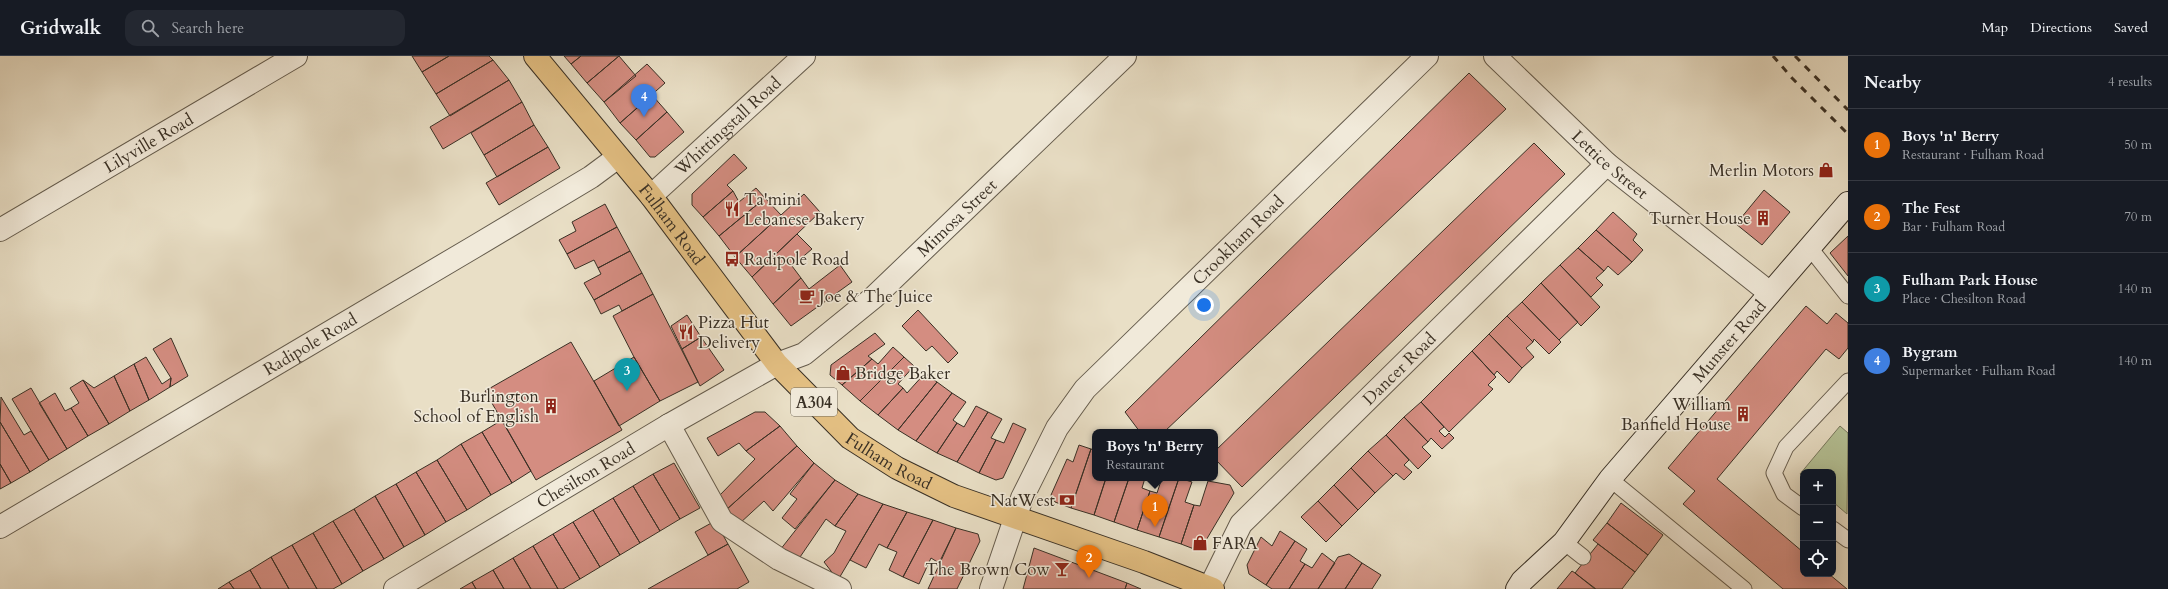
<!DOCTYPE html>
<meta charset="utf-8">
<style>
:root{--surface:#171b24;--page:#242831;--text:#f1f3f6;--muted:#9ea1a6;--line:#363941;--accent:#c59692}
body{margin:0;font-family:Cardo,serif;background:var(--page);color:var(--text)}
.controls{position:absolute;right:12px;bottom:12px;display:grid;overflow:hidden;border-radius:8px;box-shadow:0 4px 16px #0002}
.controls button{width:36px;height:36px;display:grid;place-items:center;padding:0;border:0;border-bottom:1px solid var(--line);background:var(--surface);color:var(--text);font:20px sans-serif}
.you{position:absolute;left:1204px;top:249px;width:14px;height:14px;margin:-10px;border:3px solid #fff;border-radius:50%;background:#1a73e8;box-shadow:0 0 0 6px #1a73e833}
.badge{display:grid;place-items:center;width:26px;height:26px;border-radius:50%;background:var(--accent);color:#fff;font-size:13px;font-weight:700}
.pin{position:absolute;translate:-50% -33px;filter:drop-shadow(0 1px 2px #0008)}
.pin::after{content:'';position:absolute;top:21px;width:14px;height:12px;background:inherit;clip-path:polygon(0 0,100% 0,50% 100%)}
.popup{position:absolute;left:1092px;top:373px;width:126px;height:52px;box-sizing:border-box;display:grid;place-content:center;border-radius:8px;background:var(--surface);filter:drop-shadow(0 1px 3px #0005);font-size:13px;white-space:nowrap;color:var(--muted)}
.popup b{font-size:15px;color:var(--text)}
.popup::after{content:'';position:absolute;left:50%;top:100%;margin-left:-8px;border:8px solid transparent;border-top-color:var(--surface)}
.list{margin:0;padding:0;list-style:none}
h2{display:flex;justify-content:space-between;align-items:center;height:52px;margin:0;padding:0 16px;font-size:17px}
h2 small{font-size:13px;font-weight:400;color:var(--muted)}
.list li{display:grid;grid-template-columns:26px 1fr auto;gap:12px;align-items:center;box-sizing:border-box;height:72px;padding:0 16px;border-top:1px solid var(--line)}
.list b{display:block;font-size:15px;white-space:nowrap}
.list p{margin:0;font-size:13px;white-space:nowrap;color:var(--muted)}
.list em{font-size:13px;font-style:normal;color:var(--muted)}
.icon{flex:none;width:22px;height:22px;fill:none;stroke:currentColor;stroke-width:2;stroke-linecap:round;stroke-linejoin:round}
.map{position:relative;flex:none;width:1848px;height:533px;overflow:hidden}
header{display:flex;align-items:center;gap:24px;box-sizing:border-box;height:56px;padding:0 20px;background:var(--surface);border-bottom:1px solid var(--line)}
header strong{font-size:19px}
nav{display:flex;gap:22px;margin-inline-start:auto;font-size:14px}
.search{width:280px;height:36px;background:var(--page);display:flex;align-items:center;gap:10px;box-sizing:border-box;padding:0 14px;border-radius:12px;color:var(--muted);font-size:15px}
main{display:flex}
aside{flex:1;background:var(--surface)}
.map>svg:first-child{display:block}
.green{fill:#b5c296;stroke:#77795e}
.building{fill:#d48d81;stroke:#393025}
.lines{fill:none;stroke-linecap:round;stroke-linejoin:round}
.lane-casing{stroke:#655c4d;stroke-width:17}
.street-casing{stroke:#655c4d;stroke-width:24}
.secondary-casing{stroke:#393025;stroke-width:24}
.primary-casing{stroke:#393025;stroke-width:24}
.lane{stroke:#f1eada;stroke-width:15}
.street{stroke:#f1eada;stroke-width:22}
.secondary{stroke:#f1eada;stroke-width:22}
.primary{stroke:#e4c083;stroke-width:22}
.rail{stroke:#393025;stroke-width:3;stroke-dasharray:7 7;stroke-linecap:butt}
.labels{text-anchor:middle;stroke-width:3;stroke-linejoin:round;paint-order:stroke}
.shield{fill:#f1eada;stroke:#70685b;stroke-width:1}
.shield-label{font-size:16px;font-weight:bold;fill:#393025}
.street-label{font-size:17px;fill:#393025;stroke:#f1eada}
.poi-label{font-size:17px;fill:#393025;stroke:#f1eada;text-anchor:end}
</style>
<header>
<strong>Gridwalk</strong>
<div class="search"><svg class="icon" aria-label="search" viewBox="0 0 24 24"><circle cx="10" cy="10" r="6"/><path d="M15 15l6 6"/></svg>Search here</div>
<nav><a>Map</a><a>Directions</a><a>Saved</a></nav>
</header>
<main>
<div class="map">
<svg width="1848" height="533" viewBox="0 0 1848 533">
<rect width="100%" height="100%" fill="#e9dfc6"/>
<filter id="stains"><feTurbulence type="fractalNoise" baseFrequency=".005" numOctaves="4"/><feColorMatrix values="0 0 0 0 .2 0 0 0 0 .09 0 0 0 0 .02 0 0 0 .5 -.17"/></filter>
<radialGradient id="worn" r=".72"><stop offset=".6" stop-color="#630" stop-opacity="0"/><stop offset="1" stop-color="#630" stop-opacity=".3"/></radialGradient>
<path class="green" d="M 1840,370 L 1848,377 L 1847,458 L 1833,446 L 1833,416 L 1803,416 L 1803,420 L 1800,418 Z"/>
<path class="building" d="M 412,0 L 449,0 L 422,16 Z
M 449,0 L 489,0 L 493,4 L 436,38 L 422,16 Z
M 564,0 L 581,0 L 571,8 Z
M 581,0 L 619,0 L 587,27 L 571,8 Z
M 619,0 L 636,20 L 604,46 L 587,27 Z
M 493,4 L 509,24 L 450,60 L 436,38 Z
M 647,8 L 665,27 L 620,67 L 604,46 Z
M 1469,17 L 1506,53 L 1164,376 L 1140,376 L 1125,356 Z
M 509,24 L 522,46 L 443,93 L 430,71 Z
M 652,39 L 667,56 L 636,84 L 620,67 Z
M 522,46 L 534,69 L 484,99 L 471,77 Z
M 667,56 L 684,76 L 655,101 L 650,101 L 636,84 Z
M 534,69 L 548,91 L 497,121 L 484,99 Z
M 1534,87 L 1565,118 L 1242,431 L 1215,403 L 1215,395 Z
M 548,91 L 560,112 L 499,149 L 486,127 Z
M 734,98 L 747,112 L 727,129 L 733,135 L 703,161 L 692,149 L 692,138 Z
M 756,132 L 765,142 L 719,180 L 703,161 L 733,135 L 739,146 Z
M 1764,134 L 1790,156 L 1762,189 L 1736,168 Z
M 804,138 L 820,156 L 752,221 L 735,201 Z
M 765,142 L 781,159 L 735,201 L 719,180 Z
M 605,148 L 617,171 L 567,198 L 559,184 L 576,175 L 572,166 Z
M 1613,156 L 1637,178 L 1633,184 L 1643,194 L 1632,206 L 1596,174 Z
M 617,171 L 630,195 L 598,212 L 594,204 L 575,213 L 567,198 Z
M 1596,174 L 1632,206 L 1618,219 L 1608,210 L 1604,215 L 1578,192 Z
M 797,178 L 812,193 L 792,210 L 801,222 L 773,248 L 752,221 Z
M 1848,180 L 1848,220 L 1830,197 Z
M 1578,192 L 1604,215 L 1596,222 L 1603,229 L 1591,241 L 1560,209 Z
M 630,195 L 642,217 L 594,244 L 584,227 L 601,218 L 598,212 Z
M 840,209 L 852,226 L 791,270 L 773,248 L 801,222 L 809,233 Z
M 1560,209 L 1600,251 L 1581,270 L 1541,227 Z
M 642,217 L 653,238 L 622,255 L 619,249 L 601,258 L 594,244 Z
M 1541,227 L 1578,266 L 1559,284 L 1522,246 Z
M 653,238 L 698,326 L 660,345 L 634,301 L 613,260 Z
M 1522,246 L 1561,286 L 1549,298 L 1534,283 L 1533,286 L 1507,260 Z
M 1806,250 L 1827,268 L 1836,257 L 1848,267 L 1848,292 L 1839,303 L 1826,293 L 1717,423 L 1803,496 L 1803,518 L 1829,518 L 1847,533 L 1783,533 L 1683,448 L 1695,435 L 1668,412 Z
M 918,254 L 958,297 L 948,307 L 932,290 L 926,295 L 902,270 Z
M 687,259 L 701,281 L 682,293 L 671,270 Z
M 1507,260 L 1533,286 L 1526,292 L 1534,301 L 1522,312 L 1489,278 Z
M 875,277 L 885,288 L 868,300 L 872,303 L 842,329 L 830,319 L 831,309 Z
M 1489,278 L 1522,312 L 1509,327 L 1497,315 L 1494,319 L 1472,295 Z
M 701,281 L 724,314 L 700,330 L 682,293 Z
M 171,282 L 188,320 L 170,331 L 171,322 L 153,293 Z
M 571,286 L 622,374 L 536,424 L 485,335 Z
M 893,291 L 904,301 L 860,345 L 842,329 L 872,303 L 878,308 Z
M 1472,295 L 1496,321 L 1488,329 L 1493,333 L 1449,376 L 1421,346 Z
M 146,301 L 162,328 L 171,322 L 170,331 L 149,344 L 134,308 Z
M 634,301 L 660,345 L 619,370 L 594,325 Z
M 904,301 L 914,310 L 898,328 L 903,332 L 878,359 L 860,345 Z
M 134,308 L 149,344 L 130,355 L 114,320 Z
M 925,317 L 937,326 L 898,374 L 878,359 L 903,332 L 907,337 Z
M 114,320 L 130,355 L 109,368 L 83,324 L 94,332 Z
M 83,324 L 109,368 L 88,380 L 71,352 L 79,347 L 70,332 Z
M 937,326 L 952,337 L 916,385 L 898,374 Z
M 31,332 L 67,393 L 49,404 L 12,343 Z
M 55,337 L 65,355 L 71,352 L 88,380 L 67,393 L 39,347 Z
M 952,337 L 966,346 L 953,364 L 957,367 L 937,397 L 916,385 Z
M 1,341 L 24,379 L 31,375 L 49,404 L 30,416 L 0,366 Z
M 1421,346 L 1444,371 L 1439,375 L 1445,381 L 1449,377 L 1454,382 L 1442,393 L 1431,382 L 1428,386 L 1404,361 Z
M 976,350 L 988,356 L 957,406 L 937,397 L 957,367 L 964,371 Z
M 755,356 L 765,356 L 780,370 L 746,395 L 739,387 L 718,400 L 707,382 Z
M 988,356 L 1002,363 L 991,382 L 996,384 L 979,417 L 957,406 Z
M 1404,361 L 1428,386 L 1422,391 L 1431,400 L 1418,413 L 1386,379 Z
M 502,364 L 531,415 L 512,427 L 482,376 Z
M 0,366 L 30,416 L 11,427 L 0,408 Z
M 1013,367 L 1026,373 L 1003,422 L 996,424 L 979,417 L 996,384 L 1004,387 Z
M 780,370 L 797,390 L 726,454 L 719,440 L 755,403 L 746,395 Z
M 482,376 L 512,427 L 491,439 L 461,388 Z
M 1386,379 L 1409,404 L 1404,409 L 1412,416 L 1404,424 L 1396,417 L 1393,420 L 1368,395 Z
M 461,388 L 491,439 L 467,454 L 437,404 Z
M 1079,389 L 1091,393 L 1071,452 L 1055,446 L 1051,439 L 1067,403 L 1073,406 Z
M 797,390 L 814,407 L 773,455 L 764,445 L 739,468 L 726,454 Z
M 1091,393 L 1095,394 L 1095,422 L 1106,422 L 1094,459 L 1071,452 Z
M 1368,395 L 1393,420 L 1375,437 L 1351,412 Z
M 437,404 L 467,454 L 446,466 L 416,416 Z
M 674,407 L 700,452 L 680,463 L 653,418 Z
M 814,407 L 835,424 L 795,473 L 782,462 L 797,443 L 790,438 Z
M 0,408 L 11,427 L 0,433 Z
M 1351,412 L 1375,437 L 1358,454 L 1334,429 Z
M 416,416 L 446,466 L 425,479 L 396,428 Z
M 653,418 L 680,463 L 660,475 L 633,430 Z
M 1106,422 L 1129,422 L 1114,466 L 1094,459 Z
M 1129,422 L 1145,422 L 1142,432 L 1150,435 L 1137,474 L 1114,466 Z
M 1162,422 L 1179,422 L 1159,481 L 1137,474 L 1150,435 L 1157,437 Z
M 1179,422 L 1192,426 L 1185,446 L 1194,449 L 1181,488 L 1159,481 Z
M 835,424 L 858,438 L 835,470 L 826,463 L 798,504 L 780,494 Z
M 1208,425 L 1230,429 L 1234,437 L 1202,491 L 1194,493 L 1181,488 L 1194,449 L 1200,450 Z
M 396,428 L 425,479 L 404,491 L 375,440 Z
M 1334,429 L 1358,454 L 1342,470 L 1318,445 Z
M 633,430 L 660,475 L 640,487 L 613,442 Z
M 858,438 L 883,448 L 838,524 L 824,506 L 834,497 L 846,475 L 835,470 Z
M 375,440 L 404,491 L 384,503 L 354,453 Z
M 613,442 L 640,487 L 620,499 L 593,454 Z
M 1318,445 L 1342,470 L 1326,486 L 1301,461 Z
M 1621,447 L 1663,479 L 1648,499 L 1607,467 Z
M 883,448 L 907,456 L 887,492 L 879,488 L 866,512 L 850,504 Z
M 354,453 L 384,503 L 363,515 L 333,465 Z
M 593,454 L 620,499 L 600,511 L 573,466 Z
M 907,456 L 933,464 L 903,521 L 889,514 L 897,496 L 887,492 Z
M 933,464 L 956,472 L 939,507 L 931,502 L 919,528 L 903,521 Z
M 333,465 L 363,515 L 342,528 L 313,477 Z
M 715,465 L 728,488 L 708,499 L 695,476 Z
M 573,466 L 600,511 L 580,523 L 553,478 Z
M 1607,467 L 1648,499 L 1635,516 L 1593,484 Z
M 956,472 L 978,478 L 980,485 L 957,533 L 928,533 Z
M 1280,475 L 1295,485 L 1266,529 L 1249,518 L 1247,509 L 1261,481 L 1272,490 Z
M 313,477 L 342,528 L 333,533 L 317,533 L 292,489 Z
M 553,478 L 580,523 L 563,533 L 558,533 L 533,490 Z
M 1295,485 L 1307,493 L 1300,505 L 1305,508 L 1289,533 L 1272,533 L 1266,529 Z
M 728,488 L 749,526 L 737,533 L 648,533 Z
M 1598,488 L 1635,516 L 1622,533 L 1596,533 L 1575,517 Z
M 292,489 L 317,533 L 289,533 L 271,501 Z
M 533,490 L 558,533 L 531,533 L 513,502 Z
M 1034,492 L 1127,527 L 1125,533 L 1023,533 Z
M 1322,497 L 1335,507 L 1318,533 L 1289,533 L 1305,508 L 1312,512 Z
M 1349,498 L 1362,507 L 1345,533 L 1318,533 L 1338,501 Z
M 271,501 L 289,533 L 261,533 L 250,514 Z
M 513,502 L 531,533 L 504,533 L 493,514 Z
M 1362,507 L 1381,519 L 1372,533 L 1345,533 Z
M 250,514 L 261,533 L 234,533 L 229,526 Z
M 493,514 L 504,533 L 476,533 L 472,526 Z
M 1572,515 L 1575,517 L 1595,533 L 1557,533 Z
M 229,526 L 234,533 L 218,533 Z
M 472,526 L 476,533 L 460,533 Z
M 1127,527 L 1141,533 L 1125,533 Z"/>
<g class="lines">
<g class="lane-casing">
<path id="lane" d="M 1810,192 L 1848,240
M 1610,423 L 1744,533
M 1803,452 L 1784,438 L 1774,417 L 1786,391 L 1848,325
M 1833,473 L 1848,484
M 1564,486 L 1583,501"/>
</g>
<g class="street-casing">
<g id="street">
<path id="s1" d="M 1495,0 L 1607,108 L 1770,237"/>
<path id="s2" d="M 651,140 L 804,0"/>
<path id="s3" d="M 0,174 L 296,0"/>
<path d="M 669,369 L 722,465 L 779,503 L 840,533"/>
<path id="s4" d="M 0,471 L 474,191 L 591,121 L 618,101"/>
<path id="s5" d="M 1210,531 L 1241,468 L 1607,108"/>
<path id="s6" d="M 395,533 L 669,369 L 777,308 L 804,298 L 873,242 L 1125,0"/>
<path id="s7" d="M 991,533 L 1022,442 L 1057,372 L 1085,333 L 1427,0"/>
</g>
</g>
<g class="secondary-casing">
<g id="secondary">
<path id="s8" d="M 1517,533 L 1522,525 L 1564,486 L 1610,423 L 1848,147"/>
</g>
</g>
<g class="primary-casing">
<g id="primary">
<path id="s9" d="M 535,0 L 651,140 L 777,308 L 850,382 L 897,412 L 954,440 L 1144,506 L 1213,533"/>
</g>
</g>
<use href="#lane" class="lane"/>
<use href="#street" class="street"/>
<use href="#secondary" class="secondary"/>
<use href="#primary" class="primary"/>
<path class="rail" d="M 1773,0 L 1792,22 L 1848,78
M 1795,0 L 1848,54"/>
</g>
<defs>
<g id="shop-bare" transform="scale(1.2)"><path d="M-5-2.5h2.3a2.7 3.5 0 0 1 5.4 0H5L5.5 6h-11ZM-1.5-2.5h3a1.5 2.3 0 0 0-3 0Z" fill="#8f2418" stroke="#f1eada" stroke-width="2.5" paint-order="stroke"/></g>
<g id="restaurant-bare" transform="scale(1.2)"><path d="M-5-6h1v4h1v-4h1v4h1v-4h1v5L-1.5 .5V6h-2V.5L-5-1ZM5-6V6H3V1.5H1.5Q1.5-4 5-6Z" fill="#8f2418" stroke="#f1eada" stroke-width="2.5" paint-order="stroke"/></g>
<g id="building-bare" transform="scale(1.2)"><path d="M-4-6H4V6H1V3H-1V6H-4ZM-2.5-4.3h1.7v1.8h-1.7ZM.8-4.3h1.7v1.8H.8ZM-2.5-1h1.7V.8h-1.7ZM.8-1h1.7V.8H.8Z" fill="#8f2418" stroke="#f1eada" stroke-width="2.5" paint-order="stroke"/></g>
<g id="bus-bare" transform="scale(1.2)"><path d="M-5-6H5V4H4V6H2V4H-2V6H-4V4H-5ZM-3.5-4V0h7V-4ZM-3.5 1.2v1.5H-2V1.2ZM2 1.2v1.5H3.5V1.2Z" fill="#8f2418" stroke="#f1eada" stroke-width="2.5" paint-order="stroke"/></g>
<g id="cafe-bare" transform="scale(1.2)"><path d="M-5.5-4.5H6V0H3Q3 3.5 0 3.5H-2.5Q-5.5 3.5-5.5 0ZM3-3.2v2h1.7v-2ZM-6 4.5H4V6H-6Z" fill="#8f2418" stroke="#f1eada" stroke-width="2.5" paint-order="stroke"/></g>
<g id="bank-bare" transform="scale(1.2)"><path d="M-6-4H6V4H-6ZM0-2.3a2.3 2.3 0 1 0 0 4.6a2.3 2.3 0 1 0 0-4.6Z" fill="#8f2418" stroke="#f1eada" stroke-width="2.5" paint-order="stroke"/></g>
<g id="bar-bare" transform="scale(1.2)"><path d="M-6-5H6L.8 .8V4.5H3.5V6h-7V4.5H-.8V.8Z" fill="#8f2418" stroke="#f1eada" stroke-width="2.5" paint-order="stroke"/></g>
</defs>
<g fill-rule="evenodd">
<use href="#shop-bare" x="1826" y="114"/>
<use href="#restaurant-bare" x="732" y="153"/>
<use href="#building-bare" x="1763" y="162"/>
<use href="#bus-bare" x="732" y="203"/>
<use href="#cafe-bare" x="807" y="240"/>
<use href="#restaurant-bare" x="686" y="276"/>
<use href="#shop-bare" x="843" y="317"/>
<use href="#building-bare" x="551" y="350"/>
<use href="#building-bare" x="1743" y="358"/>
<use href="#bank-bare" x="1067" y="444"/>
<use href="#shop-bare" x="1200" y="487"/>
<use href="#bar-bare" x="1062" y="513"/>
</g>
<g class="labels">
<rect class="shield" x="791" y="332" width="46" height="28" rx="3"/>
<g class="shield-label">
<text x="814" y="352">A304</text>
</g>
<g class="street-label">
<text dy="6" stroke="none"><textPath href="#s2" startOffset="104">Whittingstall Road</textPath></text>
<text dy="6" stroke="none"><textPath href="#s3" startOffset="172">Lilyville Road</textPath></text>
<text dy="6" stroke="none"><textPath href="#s1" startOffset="158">Lettice Street</textPath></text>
<text dy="6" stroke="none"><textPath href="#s6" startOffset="677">Mimosa Street</textPath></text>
<text dy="6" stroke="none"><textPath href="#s9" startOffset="217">Fulham Road</textPath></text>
<text dy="6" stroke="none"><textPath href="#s7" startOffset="436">Crookham Road</textPath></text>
<text dy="6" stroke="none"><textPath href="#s8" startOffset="327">Munster Road</textPath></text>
<text dy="6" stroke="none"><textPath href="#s4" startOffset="360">Radipole Road</textPath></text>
<text dy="6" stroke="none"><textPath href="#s5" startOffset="292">Dancer Road</textPath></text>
<text dy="6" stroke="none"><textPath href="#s9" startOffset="541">Fulham Road</textPath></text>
<text dy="6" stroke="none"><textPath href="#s6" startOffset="222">Chesilton Road</textPath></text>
</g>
<g class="poi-label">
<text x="1814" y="120">Merlin Motors</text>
<text x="744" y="149" text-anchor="start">Ta'mini<tspan x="744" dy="20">Lebanese Bakery</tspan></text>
<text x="1751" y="168">Turner House</text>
<text x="744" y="209" text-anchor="start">Radipole Road</text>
<text x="819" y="246" text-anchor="start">Joe &amp; The Juice</text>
<text x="698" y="272" text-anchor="start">Pizza Hut<tspan x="698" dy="20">Delivery</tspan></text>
<text x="855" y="323" text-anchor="start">Bridge Baker</text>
<text x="539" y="346">Burlington<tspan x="539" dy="20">School of English</tspan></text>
<text x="1731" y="354">William<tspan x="1731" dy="20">Banfield House</tspan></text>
<text x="1055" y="450">NatWest</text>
<text x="1212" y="493" text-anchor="start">FARA</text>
<text x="1050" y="519">The Brown Cow</text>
</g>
</g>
<rect width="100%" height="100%" filter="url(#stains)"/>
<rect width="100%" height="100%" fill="url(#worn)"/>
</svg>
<div class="controls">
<button>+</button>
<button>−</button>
<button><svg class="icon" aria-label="locate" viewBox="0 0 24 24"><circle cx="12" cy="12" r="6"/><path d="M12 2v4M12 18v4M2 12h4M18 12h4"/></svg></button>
</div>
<div class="you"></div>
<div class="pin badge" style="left:1155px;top:471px;background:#e8710a">1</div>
<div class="popup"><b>Boys 'n' Berry</b>Restaurant</div>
<div class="pin badge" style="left:1089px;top:522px;background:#e8710a">2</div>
<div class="pin badge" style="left:627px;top:335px;background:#0f9aa8">3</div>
<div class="pin badge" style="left:644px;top:61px;background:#3f7fe0">4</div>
</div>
<aside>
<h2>Nearby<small>4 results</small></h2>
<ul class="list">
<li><span class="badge" style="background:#e8710a">1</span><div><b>Boys 'n' Berry</b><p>Restaurant · Fulham Road</p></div><em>50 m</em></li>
<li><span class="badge" style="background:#e8710a">2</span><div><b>The Fest</b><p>Bar · Fulham Road</p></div><em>70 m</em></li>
<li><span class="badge" style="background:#0f9aa8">3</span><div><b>Fulham Park House</b><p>Place · Chesilton Road</p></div><em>140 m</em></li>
<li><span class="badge" style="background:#3f7fe0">4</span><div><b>Bygram</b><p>Supermarket · Fulham Road</p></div><em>140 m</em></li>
</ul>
</aside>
</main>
